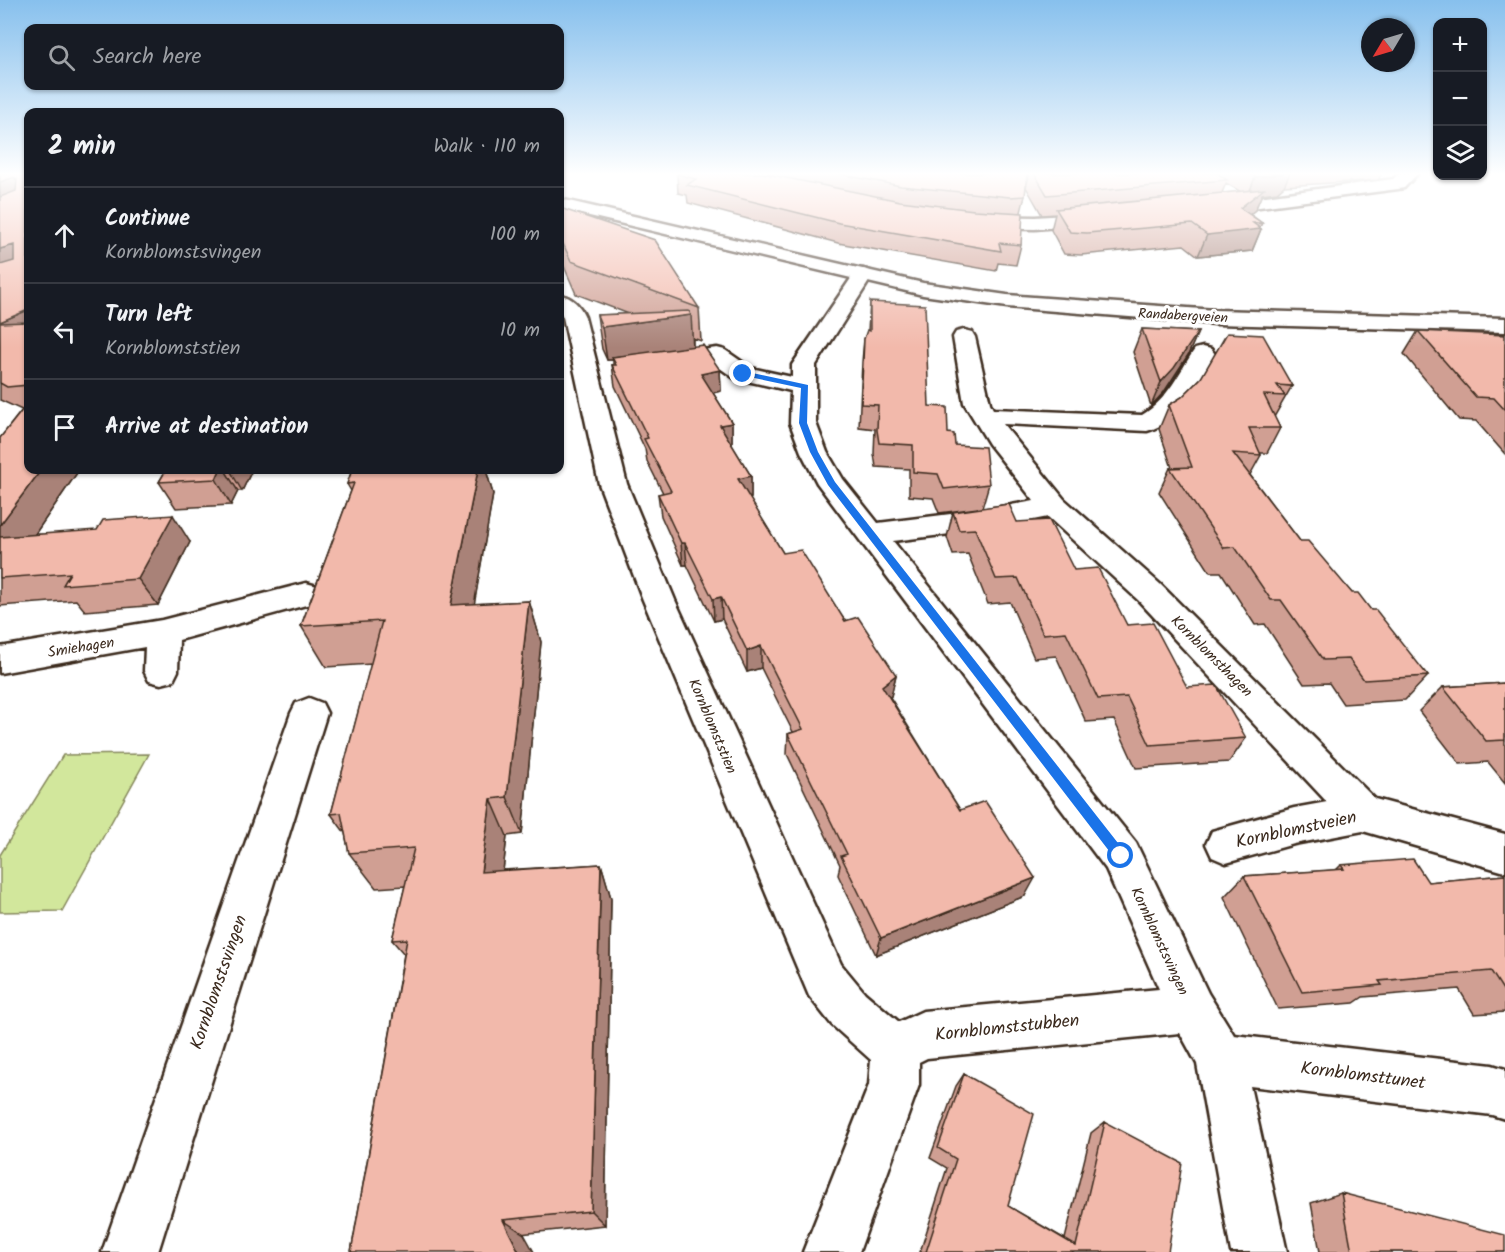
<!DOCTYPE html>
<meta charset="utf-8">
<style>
:root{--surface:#171b24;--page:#242831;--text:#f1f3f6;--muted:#9ea1a6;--line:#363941}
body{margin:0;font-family:Kalam,sans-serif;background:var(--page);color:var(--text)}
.controls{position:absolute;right:18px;top:18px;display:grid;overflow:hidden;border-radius:12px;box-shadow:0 2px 4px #0004}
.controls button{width:54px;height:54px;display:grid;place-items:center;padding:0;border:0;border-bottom:2px solid var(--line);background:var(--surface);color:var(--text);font:30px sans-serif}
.compass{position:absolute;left:1361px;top:18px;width:54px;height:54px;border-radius:50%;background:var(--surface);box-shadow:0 2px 4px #0004;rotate:232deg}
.stop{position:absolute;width:18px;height:18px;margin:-14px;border:4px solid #1a73e8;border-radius:50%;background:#fff}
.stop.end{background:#1a73e8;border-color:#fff;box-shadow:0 2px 6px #0008}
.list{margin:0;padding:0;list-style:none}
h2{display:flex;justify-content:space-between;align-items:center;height:78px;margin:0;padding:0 24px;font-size:26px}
h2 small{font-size:20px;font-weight:400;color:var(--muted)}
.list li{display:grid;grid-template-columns:39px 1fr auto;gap:18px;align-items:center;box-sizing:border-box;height:96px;padding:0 24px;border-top:2px solid var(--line)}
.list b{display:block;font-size:22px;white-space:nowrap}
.list p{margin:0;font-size:20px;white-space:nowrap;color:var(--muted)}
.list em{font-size:20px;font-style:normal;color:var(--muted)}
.icon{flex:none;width:33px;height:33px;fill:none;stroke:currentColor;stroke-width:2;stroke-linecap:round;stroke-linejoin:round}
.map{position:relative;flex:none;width:1505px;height:1252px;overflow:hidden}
.search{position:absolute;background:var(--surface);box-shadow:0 2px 4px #0004;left:24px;top:24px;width:540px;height:66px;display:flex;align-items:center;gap:15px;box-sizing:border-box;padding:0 21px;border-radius:12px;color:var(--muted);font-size:22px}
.panel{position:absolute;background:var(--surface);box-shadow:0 2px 4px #0004;left:24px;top:108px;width:540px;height:366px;border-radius:12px}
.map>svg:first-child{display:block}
.green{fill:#d2e79c;stroke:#86885d;stroke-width:1.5}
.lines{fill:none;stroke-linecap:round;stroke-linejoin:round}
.minor-casing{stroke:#3b2a1e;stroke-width:5}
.secondary-casing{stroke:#3b2a1e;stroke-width:5}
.minor{fill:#fff;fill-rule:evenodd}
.secondary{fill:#fff;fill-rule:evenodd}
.wall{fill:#d09f93;stroke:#3b2a1e;stroke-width:1.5;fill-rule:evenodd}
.shaded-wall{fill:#a98278;stroke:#3b2a1e;stroke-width:1.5}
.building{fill:#f2b9ab;stroke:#3b2a1e;stroke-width:1.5}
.route{fill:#1a73e8}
.labels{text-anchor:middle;stroke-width:6;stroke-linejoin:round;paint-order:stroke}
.far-street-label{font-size:14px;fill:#3b2a1e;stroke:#fff}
.street-label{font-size:15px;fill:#3b2a1e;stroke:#fff}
.near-street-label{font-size:18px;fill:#3b2a1e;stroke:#fff}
</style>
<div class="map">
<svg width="1505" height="1252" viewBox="0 0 1505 1252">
<rect width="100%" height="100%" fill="#fff"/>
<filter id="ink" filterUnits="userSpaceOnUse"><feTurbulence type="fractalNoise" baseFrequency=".0167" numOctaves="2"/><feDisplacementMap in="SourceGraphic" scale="12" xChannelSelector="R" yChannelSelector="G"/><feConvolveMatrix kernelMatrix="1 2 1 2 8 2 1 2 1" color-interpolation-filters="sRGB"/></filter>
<g filter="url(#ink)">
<path class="green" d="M 149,754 L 62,911 L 0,912 L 0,855 L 63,755 Z"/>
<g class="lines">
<g class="minor-casing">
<path id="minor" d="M 1400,173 L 1418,173 L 1404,188 L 1398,189 L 1213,213 L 1207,212 L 1204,208 L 1207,204 L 1213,203 L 1393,179 Z
M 1096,213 L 1103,215 L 1105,219 L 1103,223 L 1035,229 L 977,228 L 970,226 L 968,222 L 970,218 L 977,216 L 1035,217 Z
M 863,269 L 870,271 L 873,275 L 816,365 L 816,423 L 827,452 L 843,479 L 878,523 L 983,510 L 1034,501 L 989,444 L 964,403 L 953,337 L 956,332 L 964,330 L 972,332 L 975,337 L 990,403 L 993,409 L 1142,415 C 1168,400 1179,372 1195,349 L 1203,347 L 1211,349 L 1215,354 C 1200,383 1181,422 1147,431 L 1003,424 L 1064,499 L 1160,584 L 1375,799 L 1505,834 L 1505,872 L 1363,831 L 1294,844 L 1226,863 L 1212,857 L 1206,844 L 1212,831 L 1294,808 L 1327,802 L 1138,600 L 1048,517 L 983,530 L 893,541 L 1136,843 L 1208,993 L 1234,1035 L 1492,1065 L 1505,1069 L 1505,1119 L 1492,1115 L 1250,1086 L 1287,1252 L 1231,1252 L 1197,1064 L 1180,1033 L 927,1058 L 919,1062 L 919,1085 L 859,1252 L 803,1252 L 869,1085 L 871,1060 L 832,1025 L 809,996 L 643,600 L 599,484 L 563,317 L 560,311 L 560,295 C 572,297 580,305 585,317 L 627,484 L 675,600 L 841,964 L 865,993 L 899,1022 L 923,1011 L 1159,989 L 1106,869 L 817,483 L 801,452 L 790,423 L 791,391 L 734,378 L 713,363 L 665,369 L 657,367 L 653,362 L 657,357 L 665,355 L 717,348 L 725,350 L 751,368 L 792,377 L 792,365 L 856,271 Z
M 306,583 L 317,586 L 322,594 L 317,602 L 179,640 L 178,671 L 173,681 L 161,684 L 149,681 L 144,671 L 145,647 L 0,673 L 0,647 L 162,620 Z
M 309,698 L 322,703 L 327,713 L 158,1252 L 102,1252 L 291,713 L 296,703 Z"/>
</g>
<g class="secondary-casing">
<path id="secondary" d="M 560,199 L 923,283 L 1007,295 L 1216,310 L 1505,318 L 1505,332 L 1216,324 L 1007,307 L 923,295 L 560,209 Z"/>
</g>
<use href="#minor" class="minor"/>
<use href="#secondary" class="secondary"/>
</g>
<path class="wall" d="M 0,173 L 28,173 L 28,470 L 79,470 L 35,534 L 190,542 L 158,605 L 85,611 L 76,600 L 0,606 L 0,438 L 22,410 L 0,400 Z
M 679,173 L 1027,173 L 1025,196 L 1021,212 L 1021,245 L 1016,265 L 998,263 L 996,271 L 838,243 L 688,203 L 687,195 L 678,193 L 677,174 Z
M 1030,173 L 1382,173 L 1378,180 L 1284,186 L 1277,192 L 1262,194 L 1255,210 L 1250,214 L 1262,223 L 1259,228 L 1261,229 L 1252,251 L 1198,256 L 1184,245 L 1081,255 L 1064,254 L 1051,230 L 1055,214 L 1042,215 L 1026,187 ZM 1226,183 L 1241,192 L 1222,193 Z
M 560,237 L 699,308 L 701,341 L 693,338 L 693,347 L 720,370 L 721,391 L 713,393 L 732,423 L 732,445 L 751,476 L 751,498 L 749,498 L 783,553 L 896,675 L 891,696 L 890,697 L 960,810 L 1025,896 L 876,955 L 838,875 L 840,865 L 787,754 L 788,734 L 793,732 L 761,668 L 747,672 L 722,619 L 714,621 L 687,565 L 683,565 L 661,516 L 658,494 L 663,493 L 647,461 L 645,449 L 615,386 L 612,365 L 613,365 L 613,360 L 607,360 L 602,349 L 597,315 L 629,314 L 576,294 L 560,257 Z
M 870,302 L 929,406 L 955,445 L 989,484 L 982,508 L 1017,522 L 1074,570 L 1187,687 L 1246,738 L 1229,762 L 1136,768 L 1114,720 L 1086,722 L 1056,656 L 1034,658 L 1010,602 L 988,604 L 968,554 L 953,555 L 947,537 L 953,512 L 978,508 L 939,513 L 933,498 L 909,496 L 909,469 L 876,467 L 874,454 L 875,429 L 859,427 L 862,362 L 864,339 L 868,330 Z
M 1142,329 L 1198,332 L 1188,355 L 1164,392 L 1151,406 L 1133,352 Z
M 1418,331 L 1505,335 L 1505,454 L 1476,421 L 1459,420 L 1404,354 Z
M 1201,378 L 1292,386 L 1274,417 L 1280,428 L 1267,453 L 1260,453 L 1261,455 L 1250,475 L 1300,541 L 1352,593 L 1371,610 L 1428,676 L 1405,700 L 1343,704 L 1329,683 L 1304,684 L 1265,624 L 1255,625 L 1221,572 L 1210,572 L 1159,492 L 1170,468 L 1172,468 L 1159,429 L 1169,405 L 1182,397 Z
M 166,470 L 252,470 L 242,491 L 238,491 L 231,505 L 176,508 L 159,482 Z
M 352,470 L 486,470 L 493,494 L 474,604 L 529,601 L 541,642 L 522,834 L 507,836 L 503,870 L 601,864 L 611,898 L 605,1225 L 351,1252 L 404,954 L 392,940 L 405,886 L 376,888 L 349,853 L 345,833 L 331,814 L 371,664 L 326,667 L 301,626 L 351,491 L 347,484 Z
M 1505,683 L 1505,783 L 1488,762 L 1460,764 L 1419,711 L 1443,687 Z
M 1341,865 L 1428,882 L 1505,875 L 1505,1012 L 1474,1014 L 1459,989 L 1363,997 L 1354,1003 L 1278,1009 L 1224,897 L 1244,876 L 1336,870 Z
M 964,1074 L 1008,1206 L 1065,1239 L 1091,1133 L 1105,1122 L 1168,1252 L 920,1252 L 947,1168 L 930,1158 L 956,1086 Z
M 1341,1193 L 1505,1252 L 1320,1252 L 1311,1203 Z"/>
<path class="shaded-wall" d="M 1286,173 L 1290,173 L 1284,186 L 1277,192 L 1262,194 L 1255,210 L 1232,229 L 1240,208 L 1248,196 L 1255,177 Z
M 14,177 L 27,199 L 0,209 L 0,182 Z
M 1253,223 L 1262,223 L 1259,229 L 1261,229 L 1252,251 L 1198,256 L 1207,235 Z
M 14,245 L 28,267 L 0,278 L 0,249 Z
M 28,310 L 28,341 L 0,331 L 0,322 Z
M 691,315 L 693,349 L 612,357 L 613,360 L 607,360 L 602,327 Z
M 1198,332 L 1188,355 L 1164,392 L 1151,406 L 1161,382 Z
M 720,370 L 721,391 L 702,395 L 701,374 Z
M 732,423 L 732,444 L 721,447 L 720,425 Z
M 41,470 L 79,470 L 15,563 L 0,547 L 0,525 Z
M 220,470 L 225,470 L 238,491 L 231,505 L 216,479 Z
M 230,470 L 252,470 L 242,491 Z
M 478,470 L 486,470 L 493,494 L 467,647 L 451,605 Z
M 751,476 L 751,498 L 738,501 L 738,479 Z
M 173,515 L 190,542 L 158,605 L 138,579 Z
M 681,543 L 685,543 L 687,565 L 683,565 Z
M 721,597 L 722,619 L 714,621 L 713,599 Z
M 529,601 L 541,642 L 522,834 L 507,797 Z
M 761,646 L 761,668 L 747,672 L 747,651 Z
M 896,675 L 891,696 L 878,707 L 882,686 Z
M 491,799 L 507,836 L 499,906 L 481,872 Z
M 601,864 L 611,898 L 605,1225 L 591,1211 Z
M 1035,878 L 1025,896 L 876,955 L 881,938 Z
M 503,1220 L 524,1234 L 534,1252 L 519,1252 Z"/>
<path class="building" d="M 0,173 L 28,173 L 28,310 L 0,322 L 0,265 L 14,261 L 14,245 L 0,249 L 0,197 L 16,191 L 17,179 L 14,177 L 0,182 Z
M 679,173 L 762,173 L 900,201 L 974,210 L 1023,213 L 1021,245 L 999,243 L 1001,251 L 839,223 L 687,185 L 696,179 L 677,174 Z
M 834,173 L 1027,173 L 1025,196 L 1010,197 L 901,186 Z
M 1034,173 L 1217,173 L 1227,180 L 1047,195 Z
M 1247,173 L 1286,173 L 1255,177 Z
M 1264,189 L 1240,208 L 1262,223 L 1253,223 L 1261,229 L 1207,235 L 1192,224 L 1087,233 L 1070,232 L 1056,209 Z
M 560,208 L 655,240 L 699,308 L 571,261 L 560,237 Z
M 870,302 L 925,305 L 929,406 L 947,407 L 948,433 L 954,434 L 955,445 L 985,447 L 989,484 L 944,489 L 938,474 L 913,472 L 913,445 L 879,443 L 877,430 L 878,405 L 861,404 L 864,339 L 867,330 L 870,331 Z
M 689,311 L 691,315 L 602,327 L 597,315 Z
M 28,322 L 28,385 L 7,387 L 0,383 L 0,323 Z
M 1142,329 L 1198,332 L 1174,368 L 1161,382 Z
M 1418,331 L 1505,335 L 1505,410 L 1494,398 L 1476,397 Z
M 1227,333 L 1263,335 L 1292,386 L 1277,385 L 1285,396 L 1264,395 L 1280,428 L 1249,428 L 1261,455 L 1233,453 L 1300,541 L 1308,541 L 1352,593 L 1358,593 L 1371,610 L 1376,610 L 1428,676 L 1364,680 L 1349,659 L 1323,660 L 1281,600 L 1271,600 L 1235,547 L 1224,548 L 1170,468 L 1192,467 L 1169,405 L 1182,397 L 1201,378 Z
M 703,345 L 720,370 L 701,374 L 732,423 L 720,425 L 751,476 L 738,479 L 783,553 L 801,550 L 845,621 L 858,617 L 896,675 L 882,686 L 960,810 L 985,801 L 1035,878 L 881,938 L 841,856 L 847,854 L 788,734 L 803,729 L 761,646 L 747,651 L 721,597 L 713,599 L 685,543 L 681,543 L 658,494 L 671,491 L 644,439 L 648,438 L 612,365 L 616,365 L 612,357 Z
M 28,403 L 28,470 L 41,470 L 0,525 L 0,438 Z
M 166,470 L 220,470 L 216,479 L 159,482 Z
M 352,470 L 478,470 L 451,605 L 529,601 L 507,797 L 491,799 L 481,872 L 601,864 L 591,1211 L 503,1220 L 519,1252 L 351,1252 L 407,939 L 392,940 L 414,848 L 349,853 L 341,813 L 331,814 L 382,621 L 301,626 L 354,483 L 347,484 Z
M 1009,504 L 1017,522 L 1049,520 L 1074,570 L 1098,568 L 1127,625 L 1153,623 L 1187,687 L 1216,685 L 1246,738 L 1150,745 L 1127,697 L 1098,699 L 1066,632 L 1043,634 L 1018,578 L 996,579 L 975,529 L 959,530 L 953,512 Z
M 173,515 L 138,579 L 63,585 L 70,573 L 0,578 L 0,537 L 97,530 L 103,520 Z
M 1505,683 L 1505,740 L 1486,741 L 1443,687 Z
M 1413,859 L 1428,882 L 1505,875 L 1505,993 L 1491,971 L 1379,981 L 1382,985 L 1302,992 L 1244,876 L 1344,869 L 1341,865 Z
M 964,1074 L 1034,1114 L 1008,1206 L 1076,1246 L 1105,1122 L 1182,1163 L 1168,1252 L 926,1252 L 956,1159 L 938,1148 Z
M 1341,1193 L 1505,1235 L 1505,1252 L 1352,1252 Z"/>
</g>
<linearGradient id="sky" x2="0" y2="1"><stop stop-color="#87c0ed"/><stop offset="0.5" stop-color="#fff"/><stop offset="1" stop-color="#fff" stop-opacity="0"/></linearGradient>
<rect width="1505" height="348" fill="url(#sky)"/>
<path class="route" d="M 743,371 L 808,385 L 807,423 L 818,452 L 835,482 L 1125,852 L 1125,860 L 1116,860 L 828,485 L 810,452 L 799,423 L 801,388 L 740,375 Z"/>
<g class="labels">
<g class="far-street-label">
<text transform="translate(1183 315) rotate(3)" y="5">Randabergveien</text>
</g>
<g class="street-label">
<text transform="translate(81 647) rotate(-9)" y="5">Smiehagen</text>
<text transform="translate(1212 656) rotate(45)" y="5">Kornblomsthagen</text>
<text transform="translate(713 726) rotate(67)" y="5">Kornblomststien</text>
<text transform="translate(1160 941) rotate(65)" y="5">Kornblomstsvingen</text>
</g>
<g class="near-street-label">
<text transform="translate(1296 829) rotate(-12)" y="6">Kornblomstveien</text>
<text transform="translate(218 982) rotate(-71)" y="6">Kornblomstsvingen</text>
<text transform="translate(1007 1027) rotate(-6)" y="6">Kornblomststubben</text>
<text transform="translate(1363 1075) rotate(7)" y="6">Kornblomsttunet</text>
</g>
</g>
</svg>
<div class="controls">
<button>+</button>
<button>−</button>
<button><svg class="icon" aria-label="layers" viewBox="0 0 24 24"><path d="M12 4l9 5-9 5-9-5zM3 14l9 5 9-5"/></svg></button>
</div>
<svg class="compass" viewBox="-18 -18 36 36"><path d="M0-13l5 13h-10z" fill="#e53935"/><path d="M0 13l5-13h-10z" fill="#9ea1a6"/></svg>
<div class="stop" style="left:1121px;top:856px"></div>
<div class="stop end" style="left:743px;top:374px"></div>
<div class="search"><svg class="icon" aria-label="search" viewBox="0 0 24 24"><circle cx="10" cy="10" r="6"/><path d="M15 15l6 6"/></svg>Search here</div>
<section class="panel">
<h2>2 min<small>Walk · 110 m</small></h2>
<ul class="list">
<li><svg class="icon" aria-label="ahead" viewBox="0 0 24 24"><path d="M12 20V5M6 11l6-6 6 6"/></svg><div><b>Continue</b><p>Kornblomstsvingen</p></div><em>100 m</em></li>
<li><svg class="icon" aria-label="left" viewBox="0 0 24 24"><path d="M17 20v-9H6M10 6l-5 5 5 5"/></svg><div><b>Turn left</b><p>Kornblomststien</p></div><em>10 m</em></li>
<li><svg class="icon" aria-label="arrive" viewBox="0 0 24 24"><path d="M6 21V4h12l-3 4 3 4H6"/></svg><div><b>Arrive at destination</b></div></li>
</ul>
</section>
</div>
